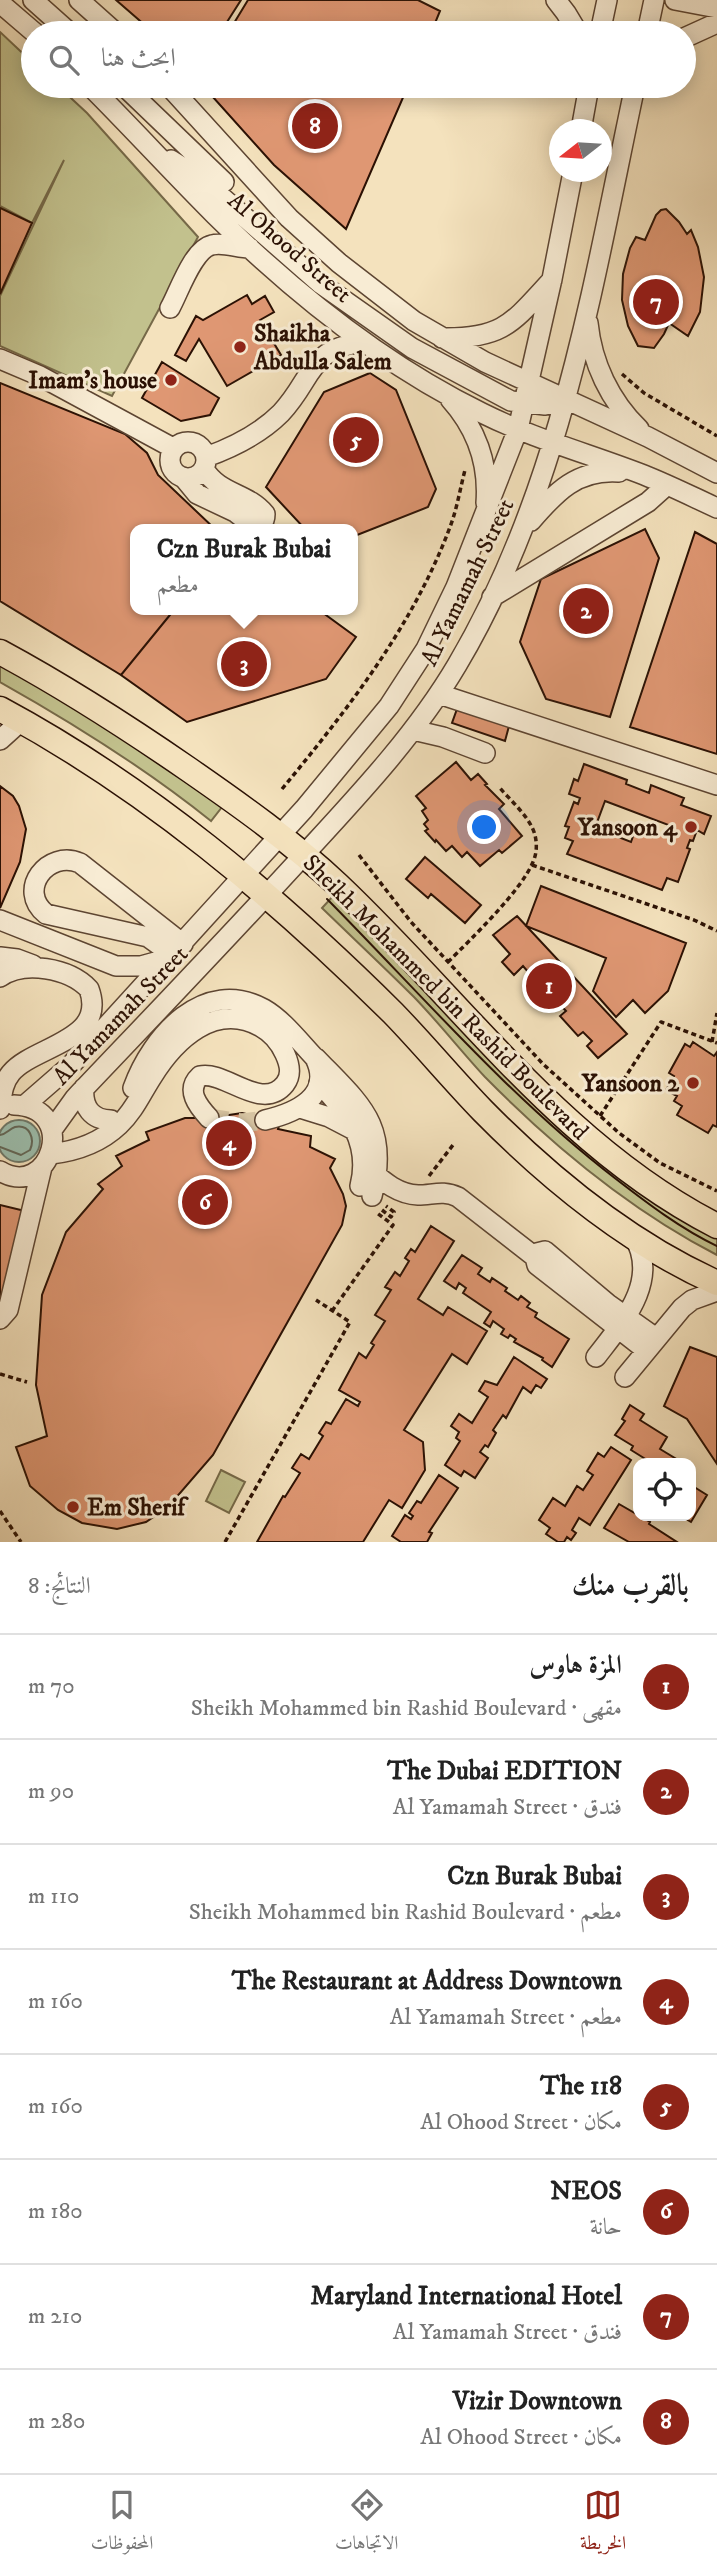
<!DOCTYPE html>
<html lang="ar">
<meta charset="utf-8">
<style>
:root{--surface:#fff;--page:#f6f6f6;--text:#222;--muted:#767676;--line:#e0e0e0;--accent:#8f2418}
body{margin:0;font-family:"IM FELL DW Pica",Amiri,serif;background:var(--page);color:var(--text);direction:rtl}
.controls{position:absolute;right:21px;bottom:21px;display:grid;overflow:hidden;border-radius:14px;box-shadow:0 4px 18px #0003}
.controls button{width:63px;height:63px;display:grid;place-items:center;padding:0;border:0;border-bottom:2px solid var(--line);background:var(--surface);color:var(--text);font:35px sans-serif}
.compass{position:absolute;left:549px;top:119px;width:63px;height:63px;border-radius:50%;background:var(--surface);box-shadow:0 4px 18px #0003;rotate:253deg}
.you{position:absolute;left:485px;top:828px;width:24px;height:24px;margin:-18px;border:5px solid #fff;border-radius:50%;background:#1a73e8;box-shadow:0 0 0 10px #1a73e833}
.badge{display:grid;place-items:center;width:46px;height:46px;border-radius:50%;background:var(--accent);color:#fff;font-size:23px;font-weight:700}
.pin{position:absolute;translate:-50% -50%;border:4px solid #fff;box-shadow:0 2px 7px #0006}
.popup{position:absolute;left:130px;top:524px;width:228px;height:91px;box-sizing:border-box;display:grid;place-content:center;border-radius:14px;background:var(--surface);filter:drop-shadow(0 2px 5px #0005);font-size:23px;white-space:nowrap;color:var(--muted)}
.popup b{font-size:26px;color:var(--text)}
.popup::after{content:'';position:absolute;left:50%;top:100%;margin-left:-14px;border:14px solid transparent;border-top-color:var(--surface)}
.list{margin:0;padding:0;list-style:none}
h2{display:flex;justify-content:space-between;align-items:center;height:91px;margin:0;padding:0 28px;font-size:30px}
h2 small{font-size:23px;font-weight:400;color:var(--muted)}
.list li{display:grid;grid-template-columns:46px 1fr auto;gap:21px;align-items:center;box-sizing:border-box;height:105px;padding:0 28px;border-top:2px solid var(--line)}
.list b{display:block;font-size:26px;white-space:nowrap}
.list p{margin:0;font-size:23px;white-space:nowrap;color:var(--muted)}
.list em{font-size:23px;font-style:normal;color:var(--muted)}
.icon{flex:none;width:38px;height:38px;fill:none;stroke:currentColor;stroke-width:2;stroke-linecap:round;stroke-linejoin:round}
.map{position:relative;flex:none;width:717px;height:1542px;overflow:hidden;direction:ltr}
.search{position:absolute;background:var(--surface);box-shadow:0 4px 18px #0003;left:21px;right:21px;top:21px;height:77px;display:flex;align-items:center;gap:18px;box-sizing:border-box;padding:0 24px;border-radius:38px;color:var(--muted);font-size:26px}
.sheet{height:931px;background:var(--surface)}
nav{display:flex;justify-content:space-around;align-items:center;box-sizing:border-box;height:98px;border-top:2px solid var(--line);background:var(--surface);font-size:19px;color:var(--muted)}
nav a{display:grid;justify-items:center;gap:4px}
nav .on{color:var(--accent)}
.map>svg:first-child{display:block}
.green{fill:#c2c18d;stroke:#766948;stroke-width:2}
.water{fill:#9cbead;stroke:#6f7969;stroke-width:2}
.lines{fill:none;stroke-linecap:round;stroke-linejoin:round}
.shore{stroke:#646858;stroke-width:2}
.building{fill:#df9773;stroke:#2b1104;stroke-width:2;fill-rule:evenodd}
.minor-tunnel{stroke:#d6c3a1;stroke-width:19;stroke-dasharray:19 10;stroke-linecap:butt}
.minor-casing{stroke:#5d4532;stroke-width:22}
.major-casing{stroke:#2b1104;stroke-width:27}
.path{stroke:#2b1104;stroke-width:3.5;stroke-dasharray:5 3.5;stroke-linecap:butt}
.minor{stroke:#f8ecd4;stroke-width:19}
.major{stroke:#f4e2bd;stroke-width:24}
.tram{stroke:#2b1104;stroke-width:2}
.poi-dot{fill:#8f2418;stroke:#f8ecd4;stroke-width:2.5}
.labels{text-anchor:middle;stroke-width:6;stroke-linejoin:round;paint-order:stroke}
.street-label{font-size:24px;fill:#2b1104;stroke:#f8ecd4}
.poi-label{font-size:24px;font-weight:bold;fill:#2b1104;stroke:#f8ecd4;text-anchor:end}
</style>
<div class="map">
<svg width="717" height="1542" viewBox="0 0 717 1542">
<rect width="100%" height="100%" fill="#f4e2bd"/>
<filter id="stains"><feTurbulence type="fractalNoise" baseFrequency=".00286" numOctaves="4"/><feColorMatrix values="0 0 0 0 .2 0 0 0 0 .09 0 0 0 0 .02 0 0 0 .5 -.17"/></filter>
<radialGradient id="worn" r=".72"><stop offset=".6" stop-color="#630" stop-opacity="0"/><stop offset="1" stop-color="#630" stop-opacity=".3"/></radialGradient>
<path class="green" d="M 0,32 L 33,63 L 33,86 L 58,86 L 87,113 L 198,237 L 112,396 L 0,346 L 0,296 L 64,160 L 32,223 L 0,206 Z
M 0,662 L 88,714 L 222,807 L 211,821 C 145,768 73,723 0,682 Z
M 335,894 L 413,971 L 717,1236 L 717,1255 C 630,1210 553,1146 485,1077 C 461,1051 439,1023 414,997 C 384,967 353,938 322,908 Z
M 221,1470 L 245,1482 L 229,1513 L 206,1501 Z"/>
<path class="water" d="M-2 1141a21 21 0 1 1 42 0a21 21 0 1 1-42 0Z"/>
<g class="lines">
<path class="shore" d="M 0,1135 C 7,1134 9,1129 15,1127 C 30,1124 35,1139 30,1150 L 21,1155 L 0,1147"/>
</g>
<path class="building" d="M 116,0 L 241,0 L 220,33 L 154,33 Z
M 248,0 L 418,0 L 440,11 L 431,33 L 228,33 Z
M 203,86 L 408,86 L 346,229 L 274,165 Z
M 0,208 L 32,223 L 0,294 Z
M 666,209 L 679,222 L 687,234 L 691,230 L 698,247 L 704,277 L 700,312 L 688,336 L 669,323 L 664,334 L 654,348 L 638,346 L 628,326 L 622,300 L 623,274 L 630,248 L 636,237 L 645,240 L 656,215 L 661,210 Z
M 247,295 L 252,304 L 265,296 L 274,312 L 260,320 L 281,355 L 227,386 L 199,339 L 186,361 L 175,355 L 196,316 L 203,320 Z
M 162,362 L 219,398 L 210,415 L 181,421 L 142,398 Z
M 370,373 L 396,390 L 436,489 L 428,507 L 352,537 L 352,529 L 305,529 L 266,487 L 324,392 Z
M 0,383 L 125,434 L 147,453 L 158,475 L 215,529 L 135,529 L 135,610 L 174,610 L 121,675 L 0,601 Z
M 645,529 L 659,558 L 610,717 L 546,699 L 520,642 L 541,579 Z
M 695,532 L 717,544 L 717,754 L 630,727 Z
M 174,610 L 319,610 L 356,637 L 326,679 L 187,722 L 121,675 Z
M 457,709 L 509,726 L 505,741 L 452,723 Z
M 456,762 L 471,780 L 478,774 L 487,784 L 485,785 L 504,804 L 499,809 L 522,836 L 502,853 L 499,850 L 480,866 L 467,852 L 462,857 L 452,846 L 446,851 L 436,840 L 435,842 L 425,831 L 428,829 L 424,824 L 428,820 L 422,811 L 426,808 L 416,796 Z
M 584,764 L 627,780 L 626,784 L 649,793 L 651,785 L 684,798 L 681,805 L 711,816 L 704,834 L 697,830 L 693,841 L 690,840 L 687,848 L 690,849 L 678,882 L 667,878 L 662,890 L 567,854 L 573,841 L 565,838 L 569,827 L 565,826 L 574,802 L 578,804 L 580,798 L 569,794 L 574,779 L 578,781 ZM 605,801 L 674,827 L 671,838 L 637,825 L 631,842 L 595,828 Z
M 0,786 L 13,796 L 19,806 L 26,829 L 20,862 L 0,908 Z
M 425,857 L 481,905 L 465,923 L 431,894 L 428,898 L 406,879 Z
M 541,886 L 686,943 L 668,991 L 645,1013 L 633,1000 L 616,1017 L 593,991 L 606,958 L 526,926 Z
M 517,916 L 627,1034 L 598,1058 L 587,1046 L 592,1041 L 583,1032 L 578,1036 L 560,1016 L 566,1011 L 554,998 L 546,1005 L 535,994 L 542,988 L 523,966 L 514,975 L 502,962 L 510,954 L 493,935 Z
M 693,1042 L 714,1056 L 717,1052 L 717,1127 L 713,1125 L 708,1133 L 677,1115 L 682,1106 L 674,1101 L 677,1096 L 666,1090 L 674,1076 L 669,1073 L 685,1044 L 690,1047 Z
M 242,1113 L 280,1122 L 278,1129 L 311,1136 L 310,1147 L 335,1159 L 330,1168 L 343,1194 L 346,1206 L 342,1225 L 213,1455 L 168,1507 L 146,1522 L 117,1529 L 82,1523 L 58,1510 L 30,1486 L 16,1447 L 47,1436 L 36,1385 L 42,1295 L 66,1232 L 103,1189 L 98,1184 L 122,1166 L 116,1156 L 149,1140 L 146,1132 L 185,1118 L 209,1118 Z
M 0,1205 L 25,1211 L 0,1309 Z
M 431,1226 L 454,1241 L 418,1299 L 443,1315 L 448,1307 L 487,1331 L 467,1364 L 452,1354 L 404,1430 L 423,1442 L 425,1470 L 402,1508 L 389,1500 L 363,1542 L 257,1542 L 283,1496 L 285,1497 L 300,1473 L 292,1468 L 301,1454 L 309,1459 L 323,1436 L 319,1433 L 326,1422 L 331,1424 L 346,1399 L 358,1406 L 360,1402 L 339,1390 L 359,1353 L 366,1358 L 374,1345 L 371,1343 L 385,1321 L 375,1315 L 391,1290 L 385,1287 L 395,1272 L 400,1276 L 409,1261 L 405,1258 L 411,1249 L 415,1252 Z
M 462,1255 L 482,1268 L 478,1274 L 490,1282 L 492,1278 L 507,1288 L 505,1291 L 518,1300 L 521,1296 L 530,1303 L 527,1307 L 537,1313 L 535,1317 L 569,1339 L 552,1367 L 542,1360 L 543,1358 L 514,1342 L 516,1339 L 510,1335 L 508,1338 L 501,1334 L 504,1329 L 493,1321 L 490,1327 L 484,1323 L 491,1312 L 463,1293 L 466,1288 L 459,1283 L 456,1289 L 444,1281 Z
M 690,1347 L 717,1357 L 717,1464 L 687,1419 L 664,1406 Z
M 514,1357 L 547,1379 L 541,1388 L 536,1385 L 531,1393 L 523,1387 L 506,1418 L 503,1415 L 493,1430 L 496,1433 L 488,1447 L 485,1445 L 480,1452 L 488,1458 L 475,1478 L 464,1471 L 461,1476 L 445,1465 L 460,1441 L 456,1438 L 459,1432 L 451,1426 L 459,1414 L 472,1423 L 488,1397 L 479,1391 L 485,1381 L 497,1385 Z
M 630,1405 L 644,1414 L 640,1420 L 667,1437 L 660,1449 L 683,1463 L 645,1463 L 647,1460 L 631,1450 L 633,1446 L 615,1435 L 625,1421 L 622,1419 Z
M 611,1447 L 631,1460 L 590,1525 L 579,1518 L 572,1530 L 576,1533 L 571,1540 L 567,1537 L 564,1542 L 558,1542 L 546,1534 L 550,1528 L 539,1520 L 553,1498 L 565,1506 L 577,1486 L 583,1490 L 593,1475 L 587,1471 L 598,1453 L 604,1457 Z
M 439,1475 L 458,1488 L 429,1532 L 432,1533 L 427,1542 L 401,1542 L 392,1536 L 405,1515 L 411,1519 L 413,1516 L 409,1513 L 417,1501 L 421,1503 Z
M 691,1485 L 707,1495 L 691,1522 L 681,1516 L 691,1516 Z
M 619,1504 L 650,1522 L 649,1524 L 677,1542 L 629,1542 L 604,1528 Z"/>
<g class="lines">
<path class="minor-tunnel" d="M 209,1118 L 242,1123 L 265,1120"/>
<g class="minor-casing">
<path id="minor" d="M 33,0 L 70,33
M 79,0 L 116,33
M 556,0 L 566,13 L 578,33
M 675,0 L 717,8
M 0,3 L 35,33
M 600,33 L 607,0
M 647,33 L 654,0
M 684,38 L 717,23
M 90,86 C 132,128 173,173 215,215 C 293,292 382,364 482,413 C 534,439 590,454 644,475 C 669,485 693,497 717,508
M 124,86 L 224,182
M 169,86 L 289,218 L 339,263 L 414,321 L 485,362 L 648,437 L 717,473
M 581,130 L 589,86
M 171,160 L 201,179 L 321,284 L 412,348 L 511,401 L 545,405 L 566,401
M 170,308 C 179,292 193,249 212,245 C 223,242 238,248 250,248
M 588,323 C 592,363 610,401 639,429
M 442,338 C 504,339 513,322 552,280
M 0,359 L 40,376 L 173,448
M 450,399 C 476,428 489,464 486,503
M170 460a18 18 0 1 1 36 0a18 18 0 1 1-36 0Z
M 206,457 C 234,447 260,434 281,413 C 314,378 307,349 364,342
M 183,477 L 197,494 L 235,512 L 252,525 C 261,527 265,522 265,514 C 247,492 220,495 204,469
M 531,521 C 556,492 577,469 619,472
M 492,597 L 648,502 L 667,485
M 439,694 L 717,785
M 413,730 L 443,737 L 485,753
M 0,740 L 21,721
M 0,920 L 116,966 L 141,966 L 170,958
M 173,955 L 148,937 L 46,914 C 16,890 48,849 80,863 L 183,944
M 0,957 L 17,959 L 33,965
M 0,977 C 24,960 69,968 89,989 C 108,1041 33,1046 11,1073 C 2,1084 2,1096 0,1109
M 316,1058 C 361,1105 390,1125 372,1196
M 319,1083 C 348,1113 371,1143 360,1186
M 84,1088 C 82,1107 92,1120 111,1120
M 133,1088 C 152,1036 204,976 264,1009 C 283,1020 299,1041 315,1058 C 334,1096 295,1113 265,1120
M 25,1105 L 71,1065 L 304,809 L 389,706 L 426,649 L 456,587 L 518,429 L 552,279 L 573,172
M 300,1108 L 329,1117 L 354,1130
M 52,1130 L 75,1098 C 150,1019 226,940 300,859 C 356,798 415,736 457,665 C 562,488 593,283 635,86
M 51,1154 C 77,1151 100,1143 119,1125 C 134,1111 141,1094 152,1077 C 175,1040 215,1001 261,1027 C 272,1033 280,1043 285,1054 C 290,1065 292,1075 285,1084 C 262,1113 225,1070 200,1076 C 185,1090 198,1106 209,1118
M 363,1164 C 380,1178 395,1194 418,1195 C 433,1195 443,1190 458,1197 L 535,1257
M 0,1171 C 50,1201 81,1107 14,1105
M 0,1319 L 8,1310 L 42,1167
M 646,1350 L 537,1265 L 535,1257 L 537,1253 L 545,1251 L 608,1304 L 656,1338
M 596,1357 C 623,1322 661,1280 633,1235
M 625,1377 L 682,1308 L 692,1300 L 717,1291"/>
</g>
<g class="major-casing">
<path id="major" d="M 0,652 C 65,687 127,727 188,769 C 240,805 292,842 338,885 C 462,1002 562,1147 717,1226
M 0,709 C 147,788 275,896 393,1013 C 424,1045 452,1079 483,1111 C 550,1179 630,1244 717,1283"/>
</g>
<path class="path" d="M 622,374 L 644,393 L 717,436
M 282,789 C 348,709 413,626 450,527 C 457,509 460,489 465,470
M 359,855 L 411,922 L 543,1064 L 619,1133 L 660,1163 L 717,1191
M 532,865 L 694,920 L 717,931
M 448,962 C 472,938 521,891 533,862 C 537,853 537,844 535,835 C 530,817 511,801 499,787
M 712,1042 L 717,1013
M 600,1116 L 661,1022 L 717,1043
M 429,1176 L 453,1145
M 382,1210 L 391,1217 L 394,1212 L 386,1206
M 332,1311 L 393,1225 L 377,1213
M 0,1374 L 27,1382
M 0,1511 L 21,1542
M 225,1542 L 350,1322 L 316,1300"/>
<use href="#minor" class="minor"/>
<use href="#major" class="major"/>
<path class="tram" d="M 327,899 C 421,994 509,1097 616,1179 C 647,1203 681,1229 717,1246"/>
</g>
<g class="poi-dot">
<circle cx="240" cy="347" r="7"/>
<circle cx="171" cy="380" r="7"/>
<circle cx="691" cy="827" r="7"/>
<circle cx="693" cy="1083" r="7"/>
<circle cx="73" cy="1507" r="7"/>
</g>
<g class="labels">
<g class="street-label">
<text transform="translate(290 247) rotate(41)" y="8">Al Ohood Street</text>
<text transform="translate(467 582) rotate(-64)" y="8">Al Yamamah Street</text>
<text transform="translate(446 997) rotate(45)" y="8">Sheikh Mohammed bin Rashid Boulevard</text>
<text transform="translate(120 1015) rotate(-46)" y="8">Al Yamamah Street</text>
</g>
<g class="poi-label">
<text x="254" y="341" text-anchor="start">Shaikha<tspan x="254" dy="28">Abdulla Salem</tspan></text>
<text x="157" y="388">Imam's house</text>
<text x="677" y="835">Yansoon 4</text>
<text x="679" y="1091">Yansoon 2</text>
<text x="87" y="1515" text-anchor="start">Em Sherif</text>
</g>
</g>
<rect width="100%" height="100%" filter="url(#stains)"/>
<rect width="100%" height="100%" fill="url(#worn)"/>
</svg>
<div class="controls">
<button><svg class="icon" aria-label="locate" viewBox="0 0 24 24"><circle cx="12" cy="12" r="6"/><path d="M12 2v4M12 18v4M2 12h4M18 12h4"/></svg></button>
</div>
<svg class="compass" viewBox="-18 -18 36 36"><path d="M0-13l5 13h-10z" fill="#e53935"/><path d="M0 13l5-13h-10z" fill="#767676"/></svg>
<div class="you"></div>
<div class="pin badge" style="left:549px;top:986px">1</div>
<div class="pin badge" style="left:586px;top:611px">2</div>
<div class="pin badge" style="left:244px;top:664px">3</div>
<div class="popup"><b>Czn Burak Bubai</b>مطعم</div>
<div class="pin badge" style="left:229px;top:1143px">4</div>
<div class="pin badge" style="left:356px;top:440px">5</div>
<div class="pin badge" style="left:205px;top:1202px">6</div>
<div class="pin badge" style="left:656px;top:302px">7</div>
<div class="pin badge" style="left:315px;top:126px">8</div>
<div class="search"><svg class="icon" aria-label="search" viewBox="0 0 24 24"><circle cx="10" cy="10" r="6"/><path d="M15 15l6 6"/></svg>ابحث هنا</div>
</div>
<section class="sheet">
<h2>بالقرب منك<small>النتائج: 8</small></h2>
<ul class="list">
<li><span class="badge">1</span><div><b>المزة هاوس</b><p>مقهى · Sheikh Mohammed bin Rashid Boulevard</p></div><em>70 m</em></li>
<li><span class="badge">2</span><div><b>The Dubai EDITION</b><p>فندق · Al Yamamah Street</p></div><em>90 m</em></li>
<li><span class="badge">3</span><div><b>Czn Burak Bubai</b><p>مطعم · Sheikh Mohammed bin Rashid Boulevard</p></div><em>110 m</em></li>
<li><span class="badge">4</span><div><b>The Restaurant at Address Downtown</b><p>مطعم · Al Yamamah Street</p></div><em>160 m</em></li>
<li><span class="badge">5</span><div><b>The 118</b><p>مكان · Al Ohood Street</p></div><em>160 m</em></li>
<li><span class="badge">6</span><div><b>NEOS</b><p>حانة</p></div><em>180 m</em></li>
<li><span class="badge">7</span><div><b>Maryland International Hotel</b><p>فندق · Al Yamamah Street</p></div><em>210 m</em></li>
<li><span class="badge">8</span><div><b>Vizir Downtown</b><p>مكان · Al Ohood Street</p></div><em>280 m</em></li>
</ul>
</section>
<nav>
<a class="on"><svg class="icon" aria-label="map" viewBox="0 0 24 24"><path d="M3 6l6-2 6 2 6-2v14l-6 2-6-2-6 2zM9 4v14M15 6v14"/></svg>الخريطة</a>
<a><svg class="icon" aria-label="directions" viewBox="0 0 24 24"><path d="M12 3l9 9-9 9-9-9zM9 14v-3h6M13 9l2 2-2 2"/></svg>الاتجاهات</a>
<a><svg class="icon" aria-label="saved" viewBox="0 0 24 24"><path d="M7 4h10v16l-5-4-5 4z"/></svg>المحفوظات</a>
</nav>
